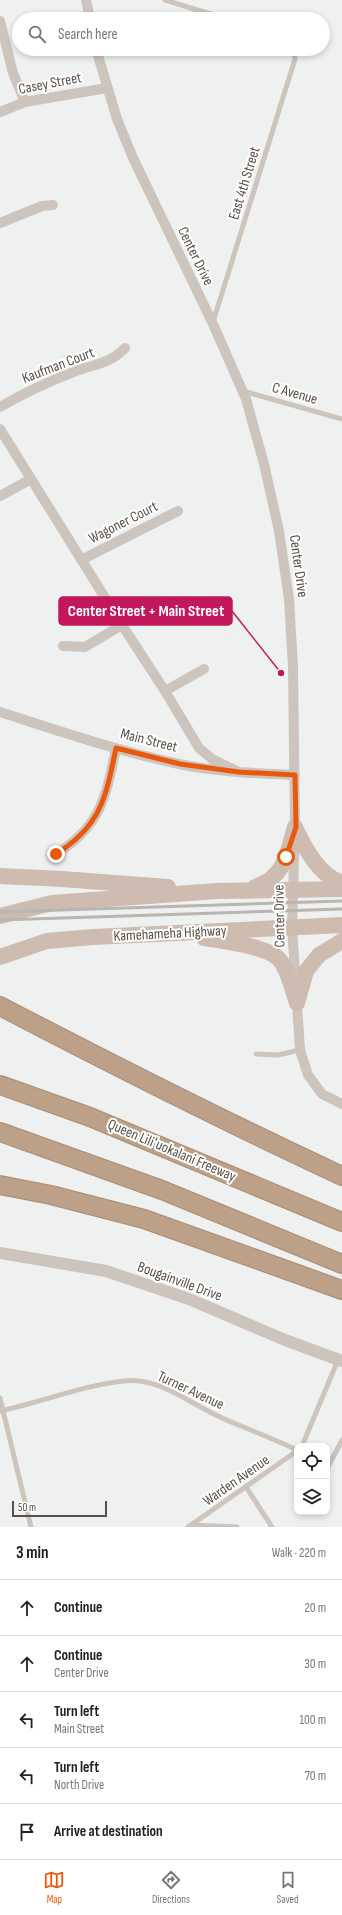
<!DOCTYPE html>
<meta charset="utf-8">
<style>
:root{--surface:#fff;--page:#f2f2f2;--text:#222;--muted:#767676;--line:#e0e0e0;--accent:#ea580c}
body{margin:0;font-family:"Sofia Sans Condensed",sans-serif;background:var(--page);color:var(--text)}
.controls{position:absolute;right:12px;bottom:12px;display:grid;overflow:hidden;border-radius:8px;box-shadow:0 2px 6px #0003}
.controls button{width:36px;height:36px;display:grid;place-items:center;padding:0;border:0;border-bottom:1px solid var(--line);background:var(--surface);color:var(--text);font:20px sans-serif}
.scale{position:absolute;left:12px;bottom:10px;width:95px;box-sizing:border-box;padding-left:4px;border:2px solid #5b5047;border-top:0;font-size:11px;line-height:14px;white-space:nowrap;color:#5b5047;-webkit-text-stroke:3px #fff;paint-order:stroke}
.stop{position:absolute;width:12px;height:12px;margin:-9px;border:3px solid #ea580c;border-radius:50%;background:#fff}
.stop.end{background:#ea580c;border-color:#fff;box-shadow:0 1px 4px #0008}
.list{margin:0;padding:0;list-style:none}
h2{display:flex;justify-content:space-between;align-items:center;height:52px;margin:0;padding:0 16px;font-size:17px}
h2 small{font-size:13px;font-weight:400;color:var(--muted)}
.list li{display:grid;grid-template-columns:26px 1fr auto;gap:12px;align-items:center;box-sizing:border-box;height:56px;padding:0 16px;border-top:1px solid var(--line)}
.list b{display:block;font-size:15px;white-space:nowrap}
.list p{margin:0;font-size:13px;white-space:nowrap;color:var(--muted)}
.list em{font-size:13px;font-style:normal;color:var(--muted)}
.icon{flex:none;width:22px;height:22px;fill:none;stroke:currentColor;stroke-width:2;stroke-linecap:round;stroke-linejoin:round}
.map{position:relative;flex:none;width:342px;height:1527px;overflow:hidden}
.search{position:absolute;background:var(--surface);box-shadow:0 2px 6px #0003;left:12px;right:12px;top:12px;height:44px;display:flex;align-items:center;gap:10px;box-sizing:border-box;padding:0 14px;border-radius:22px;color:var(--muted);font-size:15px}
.sheet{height:332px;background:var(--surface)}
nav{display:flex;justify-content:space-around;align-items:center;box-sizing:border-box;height:56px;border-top:1px solid var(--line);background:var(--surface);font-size:11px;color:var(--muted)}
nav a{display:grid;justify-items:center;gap:2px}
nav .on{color:var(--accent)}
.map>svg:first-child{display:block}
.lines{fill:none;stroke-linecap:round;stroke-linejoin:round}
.motorway-casing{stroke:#a88c73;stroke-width:20}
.service{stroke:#cdc4bd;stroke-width:5}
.minor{stroke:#cdc4bd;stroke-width:10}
.tertiary{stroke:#cdc4bd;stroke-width:12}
.primary{stroke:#cdbcaf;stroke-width:16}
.motorway{stroke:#bca088;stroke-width:18}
.rail{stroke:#b9b5b1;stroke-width:3}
.route{stroke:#ea580c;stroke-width:5}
.labels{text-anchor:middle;stroke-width:4;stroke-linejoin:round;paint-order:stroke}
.street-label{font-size:15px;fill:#5b5047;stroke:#fff}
.leader{fill:none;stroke:#c2185b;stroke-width:1.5}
.callout-dot{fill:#c2185b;stroke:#fff;stroke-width:1.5}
.callout{fill:#c2185b;stroke:#c2185b;stroke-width:1.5}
.callout-label{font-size:16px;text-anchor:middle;font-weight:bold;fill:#fff}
</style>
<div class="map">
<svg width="342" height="1527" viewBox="0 0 342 1527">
<rect width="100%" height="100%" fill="#eff1f1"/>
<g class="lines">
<g class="motorway-casing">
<path id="motorway" d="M 0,1006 C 113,1065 226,1122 342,1176
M 0,1085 L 90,1117 L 342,1222
M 0,1132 L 162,1190 L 342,1264
M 0,1185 L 51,1195 L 144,1219 L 342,1290"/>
</g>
<path class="service" d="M 165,0 L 227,19
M 213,322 L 295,59 L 294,49
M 243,391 L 342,419
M 256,1054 L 278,1055 L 300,1050
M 0,1398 L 31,1527
M 0,1411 C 40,1403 83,1385 124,1381 C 160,1377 190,1404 222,1418 C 247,1429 272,1438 297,1450
M 302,1446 L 338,1360
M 327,1469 L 342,1440
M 246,1487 L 272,1527
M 192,1525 L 237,1527
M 188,1527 L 297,1451"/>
<path class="minor" d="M 86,0 L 90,19
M 0,21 L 13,73 L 25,102
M 96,49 L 117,119 L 133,158 L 213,324 L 246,399 L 264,464 L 279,531 L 289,599 L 293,667 L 295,827 L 292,927 L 300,1050 L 308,1075 L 322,1094 L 342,1104
M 0,112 L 25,102 L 107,88
M 0,223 L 42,206 L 53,205
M 0,407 C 24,393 50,381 76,371 C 95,364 111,363 125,348
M 0,429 L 122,625 L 165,691 L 199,748 L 212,759 L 239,772
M 0,496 L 31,479
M 81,560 L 178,511
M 63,646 L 85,647 L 122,625
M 165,691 L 204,669
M 0,712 C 59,731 118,751 179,764 C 217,772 256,773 295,775
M 56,854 C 101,826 106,797 116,748"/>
<path class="tertiary" d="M 0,1253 L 106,1271 L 189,1299 L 285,1340 L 342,1361"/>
<path class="primary" d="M 295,827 C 303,845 320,878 342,882
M 0,876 L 62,879 L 168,887
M 255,887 C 285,877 287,854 295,827
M 0,916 L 52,903 L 217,891 L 342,889
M 204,938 C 222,941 267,946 279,959 C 289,971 292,989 297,1003
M 0,957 L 47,941 L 93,937 L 342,925
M 297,1003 L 306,971 L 319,955 L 342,941"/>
<use href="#motorway" class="motorway"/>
<path class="rail" d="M 0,912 L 342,901
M 0,920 L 342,909"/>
</g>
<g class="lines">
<path class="route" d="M 56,854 C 101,826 106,797 116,748 L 180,764 L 239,772 L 295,775 L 296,827 L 286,857"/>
</g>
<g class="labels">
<g class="street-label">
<text transform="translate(50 83) rotate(-11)" y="5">Casey Street</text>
<text transform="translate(244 183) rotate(-73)" y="5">East 4th Street</text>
<text transform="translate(196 256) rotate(64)" y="5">Center Drive</text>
<text transform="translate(58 365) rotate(-21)" y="5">Kaufman Court</text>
<text transform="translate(295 393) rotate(16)" y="5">C Avenue</text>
<text transform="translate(123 522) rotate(-27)" y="5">Wagoner Court</text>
<text transform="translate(299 566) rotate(82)" y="5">Center Drive</text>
<text transform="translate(149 740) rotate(14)" y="5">Main Street</text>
<text transform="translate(279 916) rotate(-91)" y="5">Center Drive</text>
<text transform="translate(170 933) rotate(-3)" y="5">Kamehameha Highway</text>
<text transform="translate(172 1150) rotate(23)" y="5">Queen Liliʻuokalani Freeway</text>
<text transform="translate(180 1281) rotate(20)" y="5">Bougainville Drive</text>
<text transform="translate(191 1390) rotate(25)" y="5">Turner Avenue</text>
<text transform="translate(236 1480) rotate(-35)" y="5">Warden Avenue</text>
</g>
</g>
<path class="leader" d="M281 673L232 611"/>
<circle class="callout-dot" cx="281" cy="673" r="4"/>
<rect class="callout" x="59" y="597" width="173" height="28" rx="4"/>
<g class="callout-label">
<text x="146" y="616">Center Street + Main Street</text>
</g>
</svg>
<div class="controls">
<button><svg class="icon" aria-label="locate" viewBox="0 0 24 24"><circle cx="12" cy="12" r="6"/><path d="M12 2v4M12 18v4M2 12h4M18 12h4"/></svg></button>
<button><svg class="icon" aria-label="layers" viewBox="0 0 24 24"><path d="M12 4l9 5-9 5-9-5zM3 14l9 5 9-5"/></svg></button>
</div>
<div class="scale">50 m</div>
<div class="stop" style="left:286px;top:857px"></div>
<div class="stop end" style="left:56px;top:854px"></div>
<div class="search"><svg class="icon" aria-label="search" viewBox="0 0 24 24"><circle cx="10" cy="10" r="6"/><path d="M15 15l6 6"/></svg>Search here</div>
</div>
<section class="sheet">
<h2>3 min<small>Walk · 220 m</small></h2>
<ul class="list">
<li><svg class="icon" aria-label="ahead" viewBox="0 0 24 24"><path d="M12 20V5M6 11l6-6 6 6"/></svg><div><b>Continue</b></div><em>20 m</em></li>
<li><svg class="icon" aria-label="ahead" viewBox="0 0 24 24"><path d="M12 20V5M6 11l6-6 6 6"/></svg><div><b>Continue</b><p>Center Drive</p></div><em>30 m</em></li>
<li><svg class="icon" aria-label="left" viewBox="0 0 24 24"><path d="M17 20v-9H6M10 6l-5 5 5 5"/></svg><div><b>Turn left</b><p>Main Street</p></div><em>100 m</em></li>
<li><svg class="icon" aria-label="left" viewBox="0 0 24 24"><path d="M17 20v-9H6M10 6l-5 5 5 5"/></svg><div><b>Turn left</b><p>North Drive</p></div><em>70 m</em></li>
<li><svg class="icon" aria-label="arrive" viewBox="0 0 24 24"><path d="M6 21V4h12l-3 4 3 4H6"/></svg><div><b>Arrive at destination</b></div></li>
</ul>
</section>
<nav>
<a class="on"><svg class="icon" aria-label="map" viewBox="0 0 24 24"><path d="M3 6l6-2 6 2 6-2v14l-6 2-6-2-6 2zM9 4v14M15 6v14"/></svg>Map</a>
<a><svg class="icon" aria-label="directions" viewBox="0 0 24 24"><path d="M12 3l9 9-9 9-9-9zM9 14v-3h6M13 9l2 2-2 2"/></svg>Directions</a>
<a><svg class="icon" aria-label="saved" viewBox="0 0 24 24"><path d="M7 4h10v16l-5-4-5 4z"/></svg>Saved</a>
</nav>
